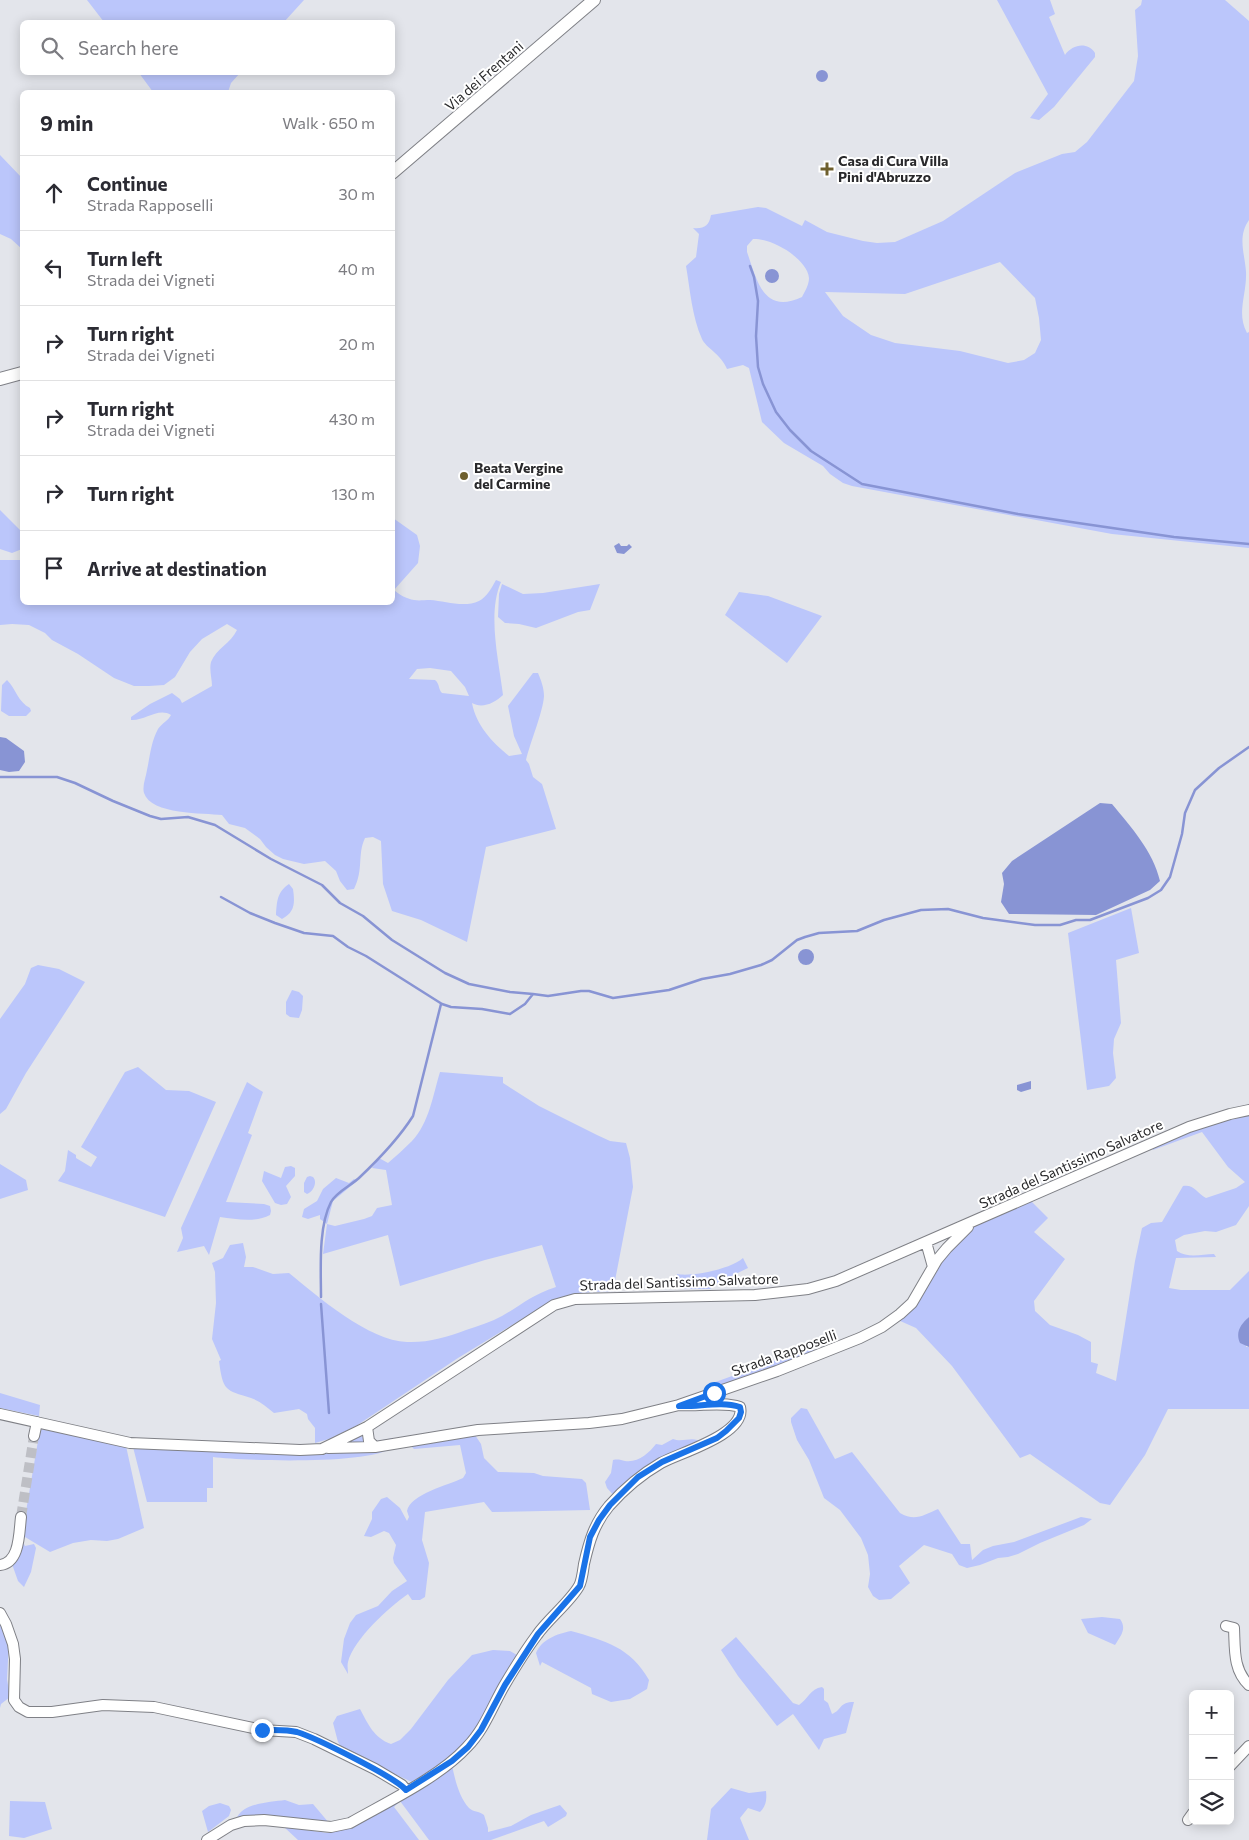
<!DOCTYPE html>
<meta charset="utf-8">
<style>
:root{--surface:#fff;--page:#f2f2f3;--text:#2b2b33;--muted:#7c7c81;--line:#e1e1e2}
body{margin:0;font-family:Commissioner,sans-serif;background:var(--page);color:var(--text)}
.controls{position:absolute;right:15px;bottom:15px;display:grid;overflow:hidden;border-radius:8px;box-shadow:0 2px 12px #0003}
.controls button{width:45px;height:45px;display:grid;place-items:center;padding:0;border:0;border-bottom:1px solid var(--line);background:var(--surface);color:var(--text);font:25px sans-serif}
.stop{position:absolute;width:15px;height:15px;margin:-11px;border:4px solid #1a73e8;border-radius:50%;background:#fff}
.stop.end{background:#1a73e8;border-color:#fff;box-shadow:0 1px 5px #0008}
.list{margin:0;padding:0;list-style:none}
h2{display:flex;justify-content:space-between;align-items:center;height:65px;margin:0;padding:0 20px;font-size:21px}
h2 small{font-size:16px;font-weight:400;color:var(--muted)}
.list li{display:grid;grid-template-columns:32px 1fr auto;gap:15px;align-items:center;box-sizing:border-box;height:75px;padding:0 20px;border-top:1px solid var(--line)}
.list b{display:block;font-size:19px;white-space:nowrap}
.list p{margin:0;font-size:16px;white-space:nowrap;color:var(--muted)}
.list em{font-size:16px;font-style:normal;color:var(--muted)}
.icon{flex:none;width:28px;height:28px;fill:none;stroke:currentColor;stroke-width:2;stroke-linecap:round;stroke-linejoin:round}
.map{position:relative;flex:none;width:1249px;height:1840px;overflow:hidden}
.search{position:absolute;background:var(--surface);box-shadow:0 2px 12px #0003;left:20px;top:20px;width:375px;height:55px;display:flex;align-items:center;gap:12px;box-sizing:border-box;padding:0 18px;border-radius:8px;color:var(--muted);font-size:19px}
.panel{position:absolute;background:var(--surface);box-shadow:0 2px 12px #0003;left:20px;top:90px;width:375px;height:515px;border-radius:8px}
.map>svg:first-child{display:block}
.green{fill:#bbc6fb;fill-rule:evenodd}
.water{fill:#8894d4}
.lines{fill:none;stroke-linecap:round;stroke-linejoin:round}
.stream{stroke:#8894d4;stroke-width:2.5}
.minor-tunnel{stroke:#bebfc5;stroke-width:10;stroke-dasharray:10 5;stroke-linecap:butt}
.minor-casing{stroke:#7f8086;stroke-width:12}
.major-casing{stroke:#7f8086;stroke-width:14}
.minor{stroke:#fff;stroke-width:10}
.major{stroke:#fff;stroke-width:12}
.route{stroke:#1a73e8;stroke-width:6}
.poi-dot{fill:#6e5f2d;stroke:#fff;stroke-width:2}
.labels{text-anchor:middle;stroke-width:4;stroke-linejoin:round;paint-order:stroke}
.street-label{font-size:14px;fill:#29292b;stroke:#fff}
.poi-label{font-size:14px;font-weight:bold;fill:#29292b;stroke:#fff;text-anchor:start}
</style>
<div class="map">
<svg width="1249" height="1840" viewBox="0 0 1249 1840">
<rect width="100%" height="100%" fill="#e3e5eb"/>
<path class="green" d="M 87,0 L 304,0 L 284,22 L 104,22 Z
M 997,0 L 1050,0 L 1055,14 L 1049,17 L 1065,55 C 1072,45 1087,41 1095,53 L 1095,57 L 1054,107 L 1039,120 L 1030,118 L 1048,94 Z
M 1142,0 L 1225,0 L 1249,21 L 1249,220 C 1237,237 1245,254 1246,272 C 1247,294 1236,313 1247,333 L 1249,332 L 1249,548 L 1112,534 L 852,486 L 843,483 L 830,474 L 823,466 L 784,443 L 762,422 L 749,368 L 743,365 L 727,369 C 721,354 706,348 702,339 C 692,317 690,289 686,266 L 696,257 L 699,234 L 693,228 C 704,229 709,226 711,215 L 758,207 L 766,208 L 802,226 L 805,220 L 827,232 L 863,241 L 877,243 L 895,242 L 943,221 L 1015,173 L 1062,154 L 1075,152 L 1087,142 L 1134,81 L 1138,56 L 1135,10 L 1141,5 ZM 753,239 C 771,238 807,258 809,278 C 809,285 805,291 802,297 C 763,315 757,280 747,252 L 747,246 ZM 1000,262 L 1035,298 L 1039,318 L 1041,340 L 1035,353 L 1024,360 L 1008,363 L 960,351 L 895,343 L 871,335 L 843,316 L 825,292 L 905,294 Z
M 139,73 L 240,73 L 231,83 L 228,92 L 153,92 Z
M 0,155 L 22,178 L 22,249 L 11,239 L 0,234 Z
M 0,510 L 22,532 L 22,549 L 12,553 L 0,549 Z
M 393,518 L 417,535 L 420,546 L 418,563 L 394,590 C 398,594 407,599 414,600 C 419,601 424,600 430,600 C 445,601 464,608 479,601 C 487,597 492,587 496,580 L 501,582 C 487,614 499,661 503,695 C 495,703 482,709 472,703 C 476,725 492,742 509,756 L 522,754 L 514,736 L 508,706 L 533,673 L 538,673 C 541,680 544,688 544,696 C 543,712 530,743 526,760 L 529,764 L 533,777 L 542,784 L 556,829 L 486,847 L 467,942 L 421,920 L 392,911 L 383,884 L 381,841 L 373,837 L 365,838 C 357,855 364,869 354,889 L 347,890 L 340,881 L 336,871 L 325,861 L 304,864 L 283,859 L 275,855 L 266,847 L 260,839 L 245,828 L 229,824 L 222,815 C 204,813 151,815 144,793 C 142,786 146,777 147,770 C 150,756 151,742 158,729 C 162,723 168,721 171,715 C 158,707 145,721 131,720 L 131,717 L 150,704 L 172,693 L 180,699 L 182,703 L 212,686 C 212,679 209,669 211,662 C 216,649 231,643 237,630 L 227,624 L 202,639 L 190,652 L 175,677 L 164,685 L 149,686 L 134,686 L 114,678 L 78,654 L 52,640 L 45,633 L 29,625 L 12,624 L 0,625 L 0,560 L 22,560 L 22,602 L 392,602 ZM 430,668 L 451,671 L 465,687 L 469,696 L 442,693 C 438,689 440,684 435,680 L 409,679 L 417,669 Z
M 502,584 L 523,594 L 543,593 L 600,584 L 590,610 L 578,612 L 536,628 L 519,624 L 505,623 L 498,617 L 499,594 Z
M 739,592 L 768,596 L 822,616 L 787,663 L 725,615 Z
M 7,680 C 16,689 18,702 30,708 L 31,711 L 26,716 L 9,716 L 1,711 L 2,685 Z
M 289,884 L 293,889 C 295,903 295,912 282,919 L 276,915 C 277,901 277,892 289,884 Z
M 1131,908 L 1139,953 L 1116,960 L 1121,1023 L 1114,1039 L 1113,1053 L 1116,1078 L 1109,1086 L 1087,1090 L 1068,933 Z
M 38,965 L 59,969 L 85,982 L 26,1073 L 6,1109 L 0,1114 L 0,1019 L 25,984 L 31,968 Z
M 292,990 L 299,992 L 303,996 L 302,1010 L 299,1018 L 290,1017 L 286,1014 L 286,1002 Z
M 138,1067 L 166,1090 L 189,1091 L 216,1102 L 165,1217 L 58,1181 L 65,1171 L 68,1150 L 76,1155 L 76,1158 L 91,1167 L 97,1157 L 81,1147 L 125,1072 Z
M 440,1072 L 503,1077 L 503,1083 L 539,1106 L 597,1135 L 610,1141 L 626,1143 L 630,1158 L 633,1187 L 613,1291 L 578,1293 L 555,1299 L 458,1358 L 356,1426 L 329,1439 L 315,1443 L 315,1428 L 308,1419 L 307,1414 L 299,1409 L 274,1413 C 267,1407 260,1401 251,1398 C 225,1390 223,1391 219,1361 L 221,1360 L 212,1339 L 216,1303 L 215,1272 L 212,1263 L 223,1258 L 230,1245 L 243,1243 L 246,1257 L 244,1267 L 253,1267 L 273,1274 L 289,1273 C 317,1296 369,1341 407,1342 C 427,1343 447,1337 466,1330 C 478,1326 491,1322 502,1316 C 522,1305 531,1295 556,1287 L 542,1245 L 485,1260 L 400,1286 L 388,1235 L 323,1254 L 327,1224 L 320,1219 L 320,1215 L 308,1219 L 302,1217 L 304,1209 L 317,1201 L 323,1189 L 336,1178 L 349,1183 L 354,1179 L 357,1181 L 333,1201 L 327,1224 L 335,1226 L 364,1219 L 372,1216 L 377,1208 L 392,1205 L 386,1170 L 372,1168 L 379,1158 L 388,1163 C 396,1156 404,1149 412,1141 C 429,1123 433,1095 440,1072 Z
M 247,1082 L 263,1092 L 248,1133 L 252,1135 L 226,1202 L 264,1204 L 270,1206 L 271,1211 L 270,1215 C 255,1223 236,1219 220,1217 L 209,1255 L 204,1246 L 177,1252 L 183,1238 L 181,1228 Z
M 1249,1114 L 1249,1206 L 1236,1225 L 1216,1232 L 1205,1231 L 1184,1235 L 1175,1240 L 1177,1251 C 1189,1259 1202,1254 1214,1254 L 1216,1257 L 1176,1258 L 1169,1288 L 1181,1290 L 1230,1290 L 1249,1271 L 1249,1317 L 1247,1319 L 1246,1347 L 1249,1347 L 1249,1409 L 1168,1409 L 1145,1455 L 1110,1505 L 1100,1503 L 1030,1454 L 1020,1458 L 952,1366 L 916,1328 L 898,1320 L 948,1251 L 973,1224 L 1028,1198 L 1048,1218 L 1034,1232 L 1065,1259 L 1034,1301 L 1035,1311 L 1050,1325 L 1078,1335 L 1091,1342 L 1091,1362 L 1098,1364 L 1096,1373 L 1116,1381 L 1135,1261 L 1142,1228 L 1151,1223 L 1162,1222 L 1183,1186 C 1194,1184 1197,1193 1206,1198 L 1236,1188 L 1245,1182 L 1228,1167 L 1202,1132 L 1153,1150 L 1152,1147 L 1204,1126 Z
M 0,1164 L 26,1180 L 28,1190 L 0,1199 Z
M 291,1166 L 295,1168 L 295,1176 L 286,1186 L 291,1197 L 287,1204 L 281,1205 L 275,1203 L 262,1181 L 264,1171 L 281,1178 L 285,1167 Z
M 310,1176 L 313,1177 C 318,1182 313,1192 307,1194 L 304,1192 L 304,1183 L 307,1177 Z
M 743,1258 L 748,1268 L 721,1281 L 710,1289 L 680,1289 L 677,1283 L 677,1274 C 692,1277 731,1269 743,1258 Z
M 812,1347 L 815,1354 L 710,1389 L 710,1384 Z
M 0,1393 L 40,1405 L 39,1416 L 0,1408 Z
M 801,1408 L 807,1409 L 835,1459 L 852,1452 L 900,1513 C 915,1522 924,1515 938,1509 L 961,1544 L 970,1544 L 972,1560 L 983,1550 L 993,1546 L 1014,1542 L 1081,1517 L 1092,1519 L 1084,1525 L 1040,1543 L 1018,1554 L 1008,1557 L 998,1558 L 980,1565 L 967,1568 L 959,1565 L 952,1554 L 924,1545 L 899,1566 L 910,1583 L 891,1599 L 879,1600 L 873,1596 L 868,1587 L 870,1574 L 868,1555 L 861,1538 L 840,1510 L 824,1498 L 809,1460 L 797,1440 L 791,1422 L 791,1418 Z
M 40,1429 L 126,1446 L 144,1528 L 118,1539 L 107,1541 L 91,1540 L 73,1543 L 50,1552 L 25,1537 L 23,1542 L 25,1546 L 34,1544 L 36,1548 L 31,1572 L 24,1587 L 18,1581 L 12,1564 L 22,1535 Z
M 359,1432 L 366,1443 L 393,1438 L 393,1447 C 372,1465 244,1461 213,1457 L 213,1488 L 207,1488 L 207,1502 L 147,1502 L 133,1447 L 328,1451 Z
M 475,1435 L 481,1444 L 484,1458 L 498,1472 L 534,1473 L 543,1476 L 582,1479 L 586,1483 L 590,1510 L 492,1512 L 484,1502 L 425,1512 L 422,1540 L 429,1563 L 425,1597 L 420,1600 L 412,1600 L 408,1594 C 389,1607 354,1639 348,1662 C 347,1666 348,1670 348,1674 L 341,1662 L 344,1639 L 350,1623 L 356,1615 L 378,1606 L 392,1591 L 407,1581 L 394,1563 L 393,1558 L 396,1545 L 389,1533 L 384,1531 L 371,1537 L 364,1536 L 372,1519 L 372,1512 L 381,1499 L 387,1497 L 400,1508 L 407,1521 L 409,1517 L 407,1511 C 410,1494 449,1485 463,1478 L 466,1473 L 460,1445 L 414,1449 L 408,1443 Z
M 673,1439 C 683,1443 694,1435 702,1443 L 659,1462 L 616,1498 L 607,1488 L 605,1482 L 611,1473 L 613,1460 C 618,1459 621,1460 625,1461 C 638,1463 649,1453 656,1444 L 662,1445 Z
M 0,1615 L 9,1641 L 7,1679 L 10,1697 L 1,1704 L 0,1708 Z
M 1102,1617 L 1120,1619 C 1127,1629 1121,1635 1115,1645 L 1088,1633 L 1081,1619 Z
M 571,1631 C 606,1641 630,1647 649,1680 L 647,1689 L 630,1699 L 611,1702 L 592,1694 L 591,1688 L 542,1662 L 540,1666 L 536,1653 C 542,1639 557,1634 571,1631 Z
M 736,1637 L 793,1703 L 799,1705 C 808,1699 810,1689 822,1687 L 824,1689 L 824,1700 L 828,1703 L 832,1714 C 842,1710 839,1702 854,1702 L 846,1733 L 824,1739 L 819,1750 L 793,1714 L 777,1726 L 738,1676 L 721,1650 Z
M 493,1650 L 510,1651 L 517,1655 C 500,1687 484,1722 459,1748 C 445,1761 428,1773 412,1782 L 344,1751 L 338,1742 L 333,1723 L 337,1716 L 360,1709 C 368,1724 374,1738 391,1744 L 400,1740 L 411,1729 L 448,1680 L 472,1655 Z
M 452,1765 C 455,1780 459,1797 469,1808 C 473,1812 479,1811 484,1815 L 488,1828 L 488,1832 L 511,1826 L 531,1815 L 560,1805 L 567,1813 L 566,1816 L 548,1827 L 544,1821 L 491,1840 L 429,1840 L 400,1801 L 394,1807 L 419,1840 L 298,1840 L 284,1827 L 328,1833 L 342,1829 Z
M 731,1788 L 749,1793 L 766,1791 C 767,1800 766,1806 760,1812 L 748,1808 L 740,1818 L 749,1840 L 707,1840 L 711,1809 Z
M 285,1800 L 299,1805 L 313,1804 L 329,1823 L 236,1820 C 241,1803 270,1802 285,1800 Z
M 10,1801 L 45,1802 L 52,1829 L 24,1838 L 9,1836 Z
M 220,1803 L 229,1806 L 231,1810 L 229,1816 L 208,1832 L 202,1811 L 209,1806 Z"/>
<path class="water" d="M816 76a6 6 0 1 1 12 0a6 6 0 1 1-12 0Z
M765 276a7 7 0 1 1 14 0a7 7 0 1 1-14 0Z
M 619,543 L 621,546 L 627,546 L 629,544 L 632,547 L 624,554 L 617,553 L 614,546 Z
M 0,737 L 6,738 L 24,751 L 25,762 L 19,771 L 9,772 L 0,770 Z
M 1100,803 L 1112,804 C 1131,827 1153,851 1160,881 L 1150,890 L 1096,915 L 1009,914 L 1001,902 L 1004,884 L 1002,873 L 1012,861 Z
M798 957a8 8 0 1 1 16 0a8 8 0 1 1-16 0Z
M 1031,1081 L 1031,1089 L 1021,1092 L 1017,1090 L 1017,1085 Z
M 1249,1317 L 1249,1347 L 1240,1343 C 1235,1332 1241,1324 1249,1317 Z"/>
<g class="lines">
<path class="stream" d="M 750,266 L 754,277 L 758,301 L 756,336 L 758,367 L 763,384 L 776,412 L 790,430 L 811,451 L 862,484 L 1018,514 L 1078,523 L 1174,537 L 1249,544
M 0,777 L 57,777 L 75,783 L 113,801 L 150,816 L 161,819 L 188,817 L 215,825 L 271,859 L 322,885 L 340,903 L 363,916 L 392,940 L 445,973 L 469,984 L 510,992 L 533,994
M 221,897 L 250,913 L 275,923 L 304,933 L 333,936 L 348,947 L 366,956 L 442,1004 L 451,1007 L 482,1009 L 510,1014 L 525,1004 L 533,994 L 548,996 L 581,991 L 589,991 L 613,998 L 669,990 L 702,979 L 730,974 L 761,965 L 772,960 L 797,940 L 805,937 L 819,933 L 857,931 L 884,920 L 921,910 L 948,909 L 983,918 L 1035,925 L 1060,925 L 1076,920 L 1090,920 L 1148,898 L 1161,890 L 1170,877 L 1182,834 L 1185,813 L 1195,790 L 1219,768 L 1249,747
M 321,1297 C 321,1270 318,1227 331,1202 C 336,1192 352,1185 360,1177 C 379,1159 399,1138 413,1116 L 441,1004
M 321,1304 L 329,1413"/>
<path class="minor-tunnel" d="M 21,1517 L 34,1436"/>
<g class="minor-casing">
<path id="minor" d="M 926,1242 L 933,1267
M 0,1414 L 130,1443 L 300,1450 L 322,1449 L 367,1427 L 554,1305 L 575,1299 L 755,1295 L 808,1289 L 836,1281 L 1189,1127 L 1230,1114 L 1249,1110
M 367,1427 L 369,1441 L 375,1447 L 478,1430 L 589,1423 L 622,1419 L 679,1405 L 777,1371 L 860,1338 L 882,1327 L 900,1314 L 912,1303 L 937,1260 L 947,1248 L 968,1227
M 34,1436 L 37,1422
M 328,1448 L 375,1447
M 0,1565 C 20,1563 19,1533 21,1517
M 0,1613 L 6,1624 L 13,1644 L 15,1659 L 14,1700 L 19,1707 L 28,1712 L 52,1712 L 103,1705 L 154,1707 L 262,1730 L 296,1732 L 314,1739 L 375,1769 L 402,1785 L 406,1790
M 1226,1626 L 1234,1628 C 1235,1649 1233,1670 1249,1685
M 1230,1766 L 1249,1746
M 1188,1820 L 1193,1813
M 207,1840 L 231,1825 L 244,1821 L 264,1820 L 331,1827 L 350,1823 C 385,1803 440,1777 467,1747 C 484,1730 492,1707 504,1686 C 514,1669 525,1651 537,1635 C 548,1619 570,1602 579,1586 C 582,1581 583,1571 584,1564 C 589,1542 594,1524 609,1506 C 624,1489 642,1474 661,1463 C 679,1453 747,1434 740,1407 C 721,1401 699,1407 679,1405"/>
</g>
<g class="major-casing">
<path id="major" d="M 392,173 L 594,0
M 0,379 L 22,373"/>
</g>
<use href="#minor" class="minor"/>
<use href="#major" class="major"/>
</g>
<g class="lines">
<path class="route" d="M 262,1730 C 274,1730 286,1729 297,1732 C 316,1738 395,1777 406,1790 L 452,1761 L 468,1747 L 481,1730 L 505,1685 L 538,1634 L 580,1586 L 590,1537 L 599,1520 L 610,1505 L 638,1477 L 662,1462 L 717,1438 L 726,1431 L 739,1418 L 741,1412 L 740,1407 C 721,1401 699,1407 679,1406 L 714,1393"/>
</g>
<g class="poi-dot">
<path d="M824.5 161.5h5v5h5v5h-5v5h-5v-5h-5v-5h5z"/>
<circle cx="464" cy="476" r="5"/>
</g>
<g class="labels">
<g class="street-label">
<text transform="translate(484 76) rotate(-41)" y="5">Via dei Frentani</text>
<text transform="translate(1071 1164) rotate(-24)" y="5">Strada del Santissimo Salvatore</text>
<text transform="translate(679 1282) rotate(-2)" y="5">Strada del Santissimo Salvatore</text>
<text transform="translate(784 1353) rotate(-20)" y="5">Strada Rapposelli</text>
</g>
<g class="poi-label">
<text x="838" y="166">Casa di Cura Villa<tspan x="838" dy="16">Pini d'Abruzzo</tspan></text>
<text x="474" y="473">Beata Vergine<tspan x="474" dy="16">del Carmine</tspan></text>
</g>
</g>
</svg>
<div class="controls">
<button>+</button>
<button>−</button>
<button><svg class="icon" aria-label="layers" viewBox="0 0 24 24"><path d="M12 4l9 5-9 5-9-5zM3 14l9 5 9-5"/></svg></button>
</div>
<div class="stop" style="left:714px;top:1393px"></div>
<div class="stop end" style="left:262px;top:1730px"></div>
<div class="search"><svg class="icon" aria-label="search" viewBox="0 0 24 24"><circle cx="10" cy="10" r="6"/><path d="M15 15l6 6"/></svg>Search here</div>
<section class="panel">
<h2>9 min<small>Walk · 650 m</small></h2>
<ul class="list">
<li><svg class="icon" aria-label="ahead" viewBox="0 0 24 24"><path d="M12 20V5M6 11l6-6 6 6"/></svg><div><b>Continue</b><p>Strada Rapposelli</p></div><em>30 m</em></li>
<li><svg class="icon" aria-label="left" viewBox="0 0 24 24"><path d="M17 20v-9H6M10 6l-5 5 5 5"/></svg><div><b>Turn left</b><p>Strada dei Vigneti</p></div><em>40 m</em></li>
<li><svg class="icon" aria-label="right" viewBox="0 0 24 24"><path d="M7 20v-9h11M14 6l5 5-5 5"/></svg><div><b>Turn right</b><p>Strada dei Vigneti</p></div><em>20 m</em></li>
<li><svg class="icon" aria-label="right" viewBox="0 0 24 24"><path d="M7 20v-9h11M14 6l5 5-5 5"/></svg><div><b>Turn right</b><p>Strada dei Vigneti</p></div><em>430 m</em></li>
<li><svg class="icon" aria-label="right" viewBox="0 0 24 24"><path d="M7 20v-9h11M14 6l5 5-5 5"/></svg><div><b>Turn right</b></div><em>130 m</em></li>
<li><svg class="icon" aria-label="arrive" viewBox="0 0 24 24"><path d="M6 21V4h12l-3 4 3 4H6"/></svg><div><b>Arrive at destination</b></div></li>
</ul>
</section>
</div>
